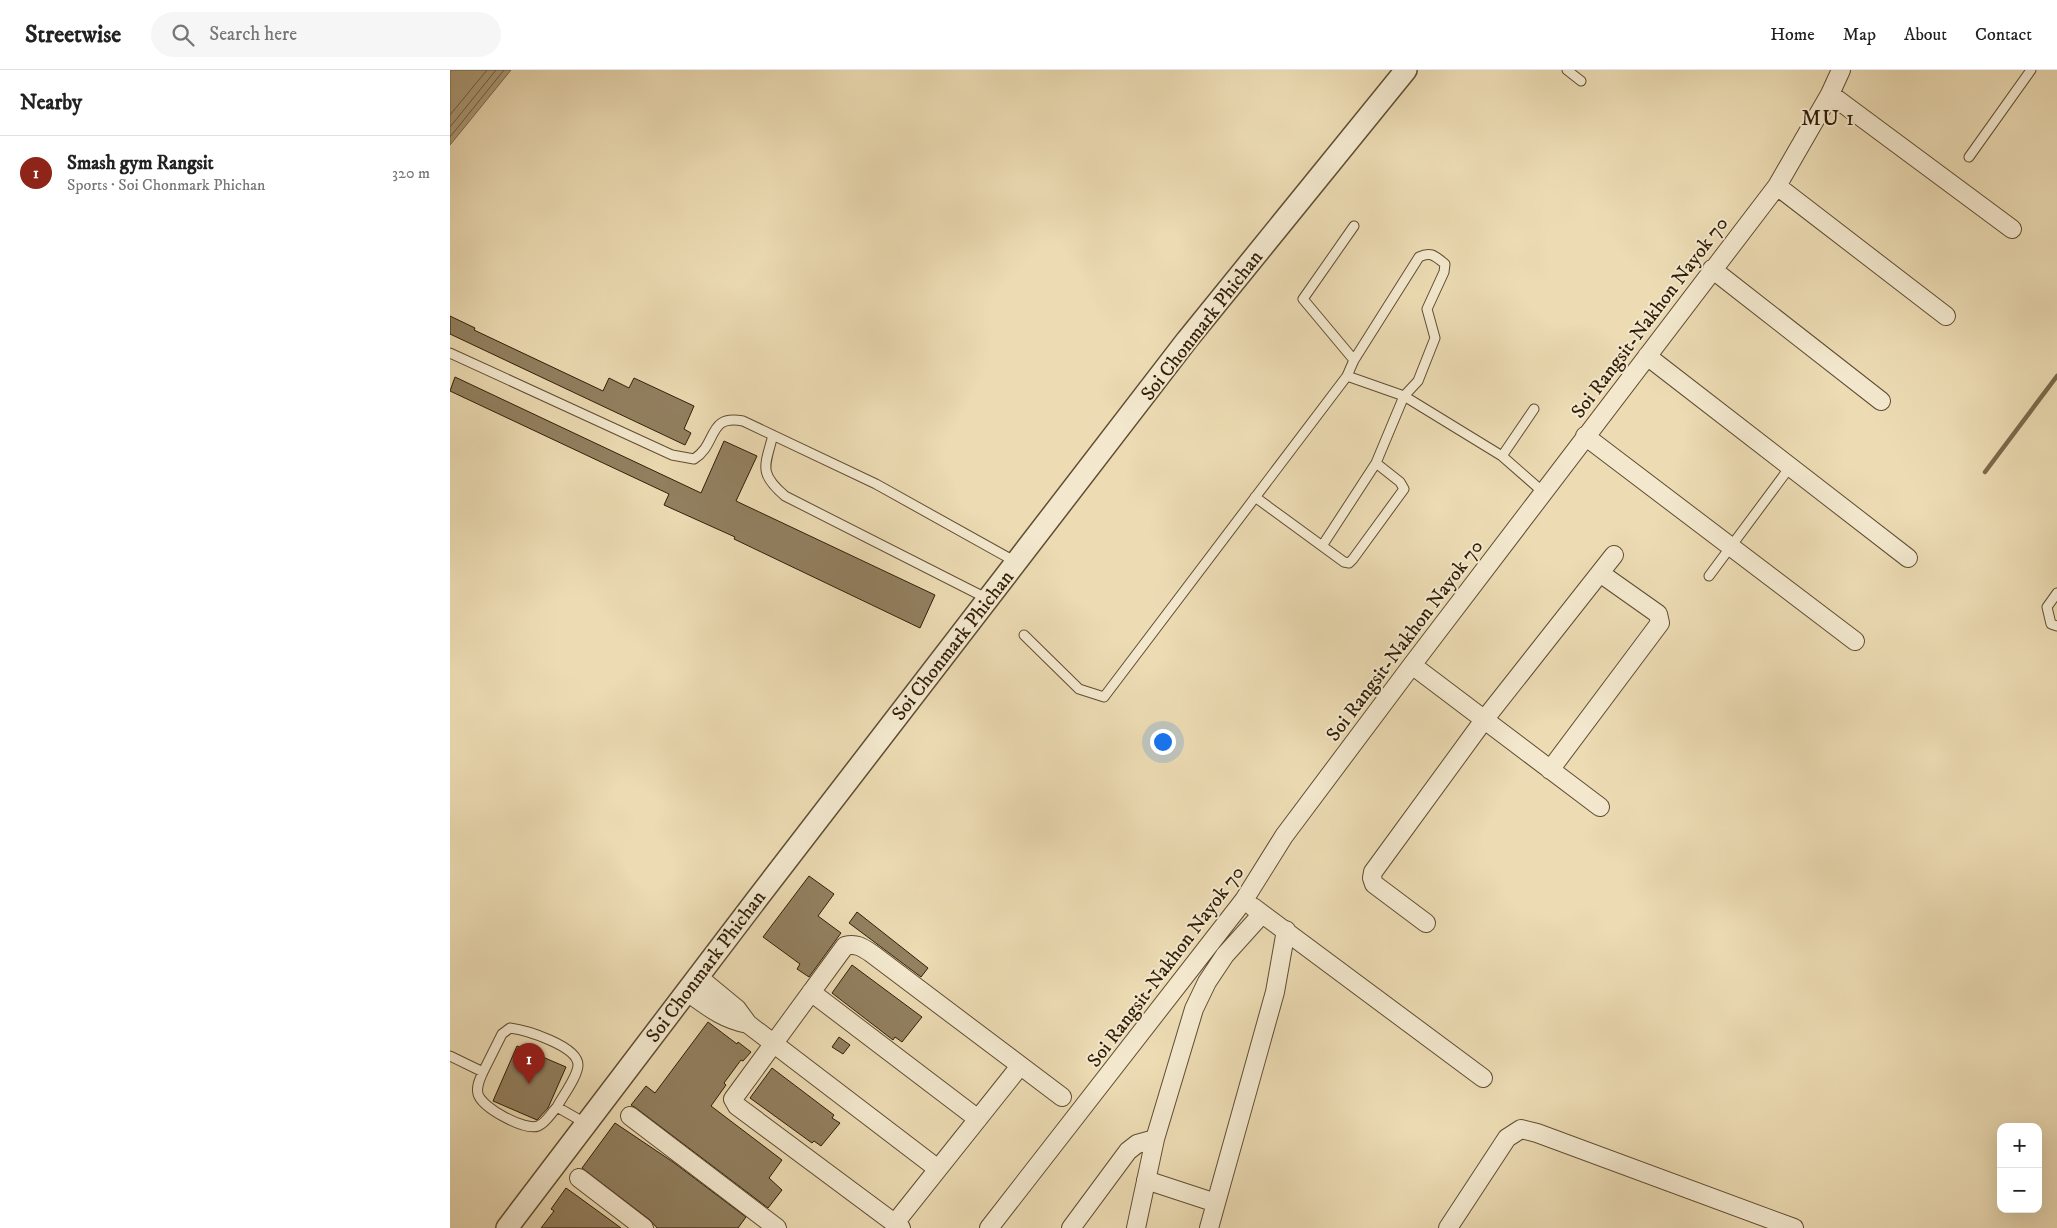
<!DOCTYPE html>
<meta charset="utf-8">
<style>
:root{--surface:#fff;--page:#f6f6f6;--text:#222;--muted:#767676;--line:#e0e0e0;--accent:#8f2418}
body{margin:0;font-family:"IM FELL DW Pica",serif;background:var(--page);color:var(--text)}
.controls{position:absolute;right:15px;bottom:15px;display:grid;overflow:hidden;border-radius:10px;box-shadow:0 5px 20px #0002}
.controls button{width:45px;height:45px;display:grid;place-items:center;padding:0;border:0;border-bottom:1px solid var(--line);background:var(--surface);color:var(--text);font:25px sans-serif}
.you{position:absolute;left:712px;top:671px;width:18px;height:18px;margin:-12px;border:4px solid #fff;border-radius:50%;background:#1a73e8;box-shadow:0 0 0 8px #1a73e833}
.badge{display:grid;place-items:center;width:32px;height:32px;border-radius:50%;background:var(--accent);color:#fff;font-size:16px;font-weight:700}
.pin{position:absolute;translate:-50% -41px;filter:drop-shadow(0 1px 2px #0008)}
.pin::after{content:'';position:absolute;top:26px;width:18px;height:15px;background:inherit;clip-path:polygon(0 0,100% 0,50% 100%)}
.list{margin:0;padding:0;list-style:none}
h2{display:flex;justify-content:space-between;align-items:center;height:65px;margin:0;padding:0 20px;font-size:21px}
h2 small{font-size:16px;font-weight:400;color:var(--muted)}
.list li{display:grid;grid-template-columns:32px 1fr auto;gap:15px;align-items:center;box-sizing:border-box;height:75px;padding:0 20px;border-top:1px solid var(--line)}
.list b{display:block;font-size:19px;white-space:nowrap}
.list p{margin:0;font-size:16px;white-space:nowrap;color:var(--muted)}
.list em{font-size:16px;font-style:normal;color:var(--muted)}
.icon{flex:none;width:28px;height:28px;fill:none;stroke:currentColor;stroke-width:2;stroke-linecap:round;stroke-linejoin:round}
.map{position:relative;flex:none;width:1607px;height:1158px;overflow:hidden}
header{display:flex;align-items:center;gap:30px;box-sizing:border-box;height:70px;padding:0 25px;background:var(--surface);border-bottom:1px solid var(--line)}
header strong{font-size:24px}
nav{display:flex;gap:28px;margin-inline-start:auto;font-size:18px}
.search{width:350px;height:45px;background:var(--page);display:flex;align-items:center;gap:12px;box-sizing:border-box;padding:0 18px;border-radius:28px;color:var(--muted);font-size:19px}
main{display:flex}
aside{flex:1;background:var(--surface)}
.map>svg:first-child{display:block}
.water{fill:#ac9b79;stroke:#7b694b}
.lines{fill:none;stroke-linecap:round;stroke-linejoin:round}
.shore{stroke:#6e5c40;stroke-width:1}
.stream{stroke:#7b694b;stroke-width:4.5}
.building{fill:#928060;stroke:#311e07}
.service-casing{stroke:#604d32;stroke-width:11}
.minor-casing{stroke:#604d32;stroke-width:20}
.tertiary-casing{stroke:#604d32;stroke-width:24}
.service{stroke:#f3e8ce;stroke-width:9}
.minor{stroke:#f3e8ce;stroke-width:18}
.tertiary{stroke:#f3e8ce;stroke-width:21}
.labels{text-anchor:middle;stroke-width:4;stroke-linejoin:round;paint-order:stroke}
.street-label{font-size:20px;fill:#311e07;stroke:#f3e8ce}
.quarter-label{font-size:22px;letter-spacing:1px;fill:#311e07;stroke:#f3e8ce}
</style>
<header>
<strong>Streetwise</strong>
<div class="search"><svg class="icon" aria-label="search" viewBox="0 0 24 24"><circle cx="10" cy="10" r="6"/><path d="M15 15l6 6"/></svg>Search here</div>
<nav><a>Home</a><a>Map</a><a>About</a><a>Contact</a></nav>
</header>
<main>
<aside>
<h2>Nearby<small></small></h2>
<ul class="list">
<li><span class="badge">1</span><div><b>Smash gym Rangsit</b><p>Sports · Soi Chonmark Phichan</p></div><em>320 m</em></li>
</ul>
</aside>
<div class="map">
<svg width="1607" height="1158" viewBox="0 0 1607 1158">
<rect width="100%" height="100%" fill="#ecdbb3"/>
<filter id="stains"><feTurbulence type="fractalNoise" baseFrequency=".004" numOctaves="4"/><feColorMatrix values="0 0 0 0 .2 0 0 0 0 .09 0 0 0 0 .02 0 0 0 .5 -.17"/></filter>
<radialGradient id="worn" r=".72"><stop offset=".6" stop-color="#630" stop-opacity="0"/><stop offset="1" stop-color="#630" stop-opacity=".3"/></radialGradient>
<path class="water" d="M 0,0 L 61,0 L 0,75 Z"/>
<g class="lines">
<path class="shore" d="M 0,45 L 37,0
M 0,57 L 46,0
M 0,67 L 54,0"/>
<path class="stream" d="M 1535,402 L 1607,306"/>
</g>
<path class="building" d="M 0,246 L 25,258 L 24,260 L 153,321 L 159,308 L 179,318 L 184,308 L 244,336 L 234,359 L 241,363 L 235,375 L 0,264 Z
M 5,307 L 251,423 L 274,371 L 307,386 L 286,431 L 485,525 L 470,558 L 284,469 L 285,467 L 214,435 L 219,424 L 0,321 Z
M 359,806 L 384,824 L 368,846 L 391,863 L 359,907 L 347,899 L 350,894 L 313,867 Z
M 407,842 L 478,898 L 471,907 L 399,853 Z
M 402,895 L 472,947 L 452,972 L 445,967 L 443,970 L 382,923 Z
M 258,952 L 287,974 L 288,972 L 301,982 L 293,991 L 291,990 L 274,1013 L 276,1015 L 261,1036 L 332,1090 L 319,1108 L 332,1120 L 318,1138 L 186,1038 L 181,1035 L 196,1016 L 205,1023 Z
M 389,967 L 400,975 L 393,984 L 382,977 Z
M 67,976 L 116,997 L 98,1038 L 87,1050 L 43,1031 Z
M 322,998 L 384,1045 L 382,1048 L 390,1053 L 371,1076 L 364,1071 L 362,1073 L 300,1028 Z
M 165,1053 L 223,1092 L 296,1147 L 288,1158 L 207,1158 L 200,1150 L 132,1098 Z
M 116,1118 L 130,1128 L 171,1158 L 91,1158 L 104,1141 L 101,1139 Z"/>
<g class="lines">
<g class="service-casing">
<path id="service" d="M 1117,0 L 1131,11
M 1519,87 L 1581,0
M 904,156 L 853,229 L 904,290 L 897,306 L 954,326 L 1052,386 L 1093,422
M 0,283 L 222,385 L 244,389 C 268,374 257,344 293,351 L 426,414 L 566,492
M 323,365 C 315,396 308,403 335,426 L 538,529
M 1052,386 L 1084,339
M 805,427 L 894,492 L 899,493 L 903,489 L 954,419 L 950,412 L 926,393 L 954,326 L 968,311 L 985,268 L 977,239 L 994,202 L 995,194 C 985,186 981,181 969,187 L 904,290
M 872,476 L 926,393
M 1259,506 L 1340,397
M 1607,523 L 1597,537 L 1601,554 L 1607,556
M 574,565 L 629,619 L 654,627 L 897,306
M 0,986 L 33,1002 C 30,1009 26,1016 28,1024 C 32,1038 75,1061 88,1056 C 96,1053 101,1043 107,1037 L 135,1053
M 33,1002 L 52,964 L 60,958 C 76,960 128,976 128,995 C 128,1006 112,1027 107,1037"/>
</g>
<g class="minor-casing">
<path id="minor" d="M 1380,24 L 1562,159
M 1327,116 L 1496,246
M 1262,199 L 1431,331
M 1197,286 L 1458,488
M 1135,366 L 1405,571
M 962,595 L 1150,737
M 1100,700 L 1210,553 L 1208,544 L 1150,503
M 803,837 L 1033,1008
M 976,853 L 924,814 L 922,808 L 923,802 L 1034,650 L 1164,485
M 247,906 L 287,939 L 298,954 L 488,1099
M 236,921 C 257,936 272,949 298,954
M 361,922 L 528,1049
M 180,1046 L 327,1158
M 129,1108 L 194,1158
M 696,1110 L 766,1133
M 445,1153 L 570,996
M 451,1158 L 287,1036 L 283,1029 L 395,876 C 406,873 412,877 421,883 L 612,1027
M 539,1158 L 794,830 L 834,766 L 962,595 L 1327,116 L 1380,24 L 1391,0
M 621,1158 L 678,1081 L 687,1074 L 705,1069
M 686,1158 L 705,1069 L 744,939 L 757,912 L 775,885 L 812,844
M 759,1158 L 825,922 L 836,860
M 998,1158 L 1057,1068 L 1071,1059 L 1087,1063 L 1344,1158"/>
</g>
<g class="tertiary-casing">
<path id="tertiary" d="M 57,1158 L 307,829 L 737,270 L 956,0"/>
</g>
<use href="#service" class="service"/>
<use href="#minor" class="minor"/>
<use href="#tertiary" class="tertiary"/>
</g>
<g class="labels">
<g class="street-label">
<text transform="translate(1199 247) rotate(-53)" y="7">Soi Rangsit-Nakhon Nayok 70</text>
<text transform="translate(751 255) rotate(-52)" y="7">Soi Chonmark Phichan</text>
<text transform="translate(954 570) rotate(-53)" y="7">Soi Rangsit-Nakhon Nayok 70</text>
<text transform="translate(502 575) rotate(-52)" y="7">Soi Chonmark Phichan</text>
<text transform="translate(255 896) rotate(-53)" y="7">Soi Chonmark Phichan</text>
<text transform="translate(715 896) rotate(-53)" y="7">Soi Rangsit-Nakhon Nayok 70</text>
</g>
<g class="quarter-label">
<text x="1378" y="55">MU 1</text>
</g>
</g>
<rect width="100%" height="100%" filter="url(#stains)"/>
<rect width="100%" height="100%" fill="url(#worn)"/>
</svg>
<div class="controls">
<button>+</button>
<button>−</button>
</div>
<div class="you"></div>
<div class="pin badge" style="left:79px;top:1014px">1</div>
</div>
</main>
